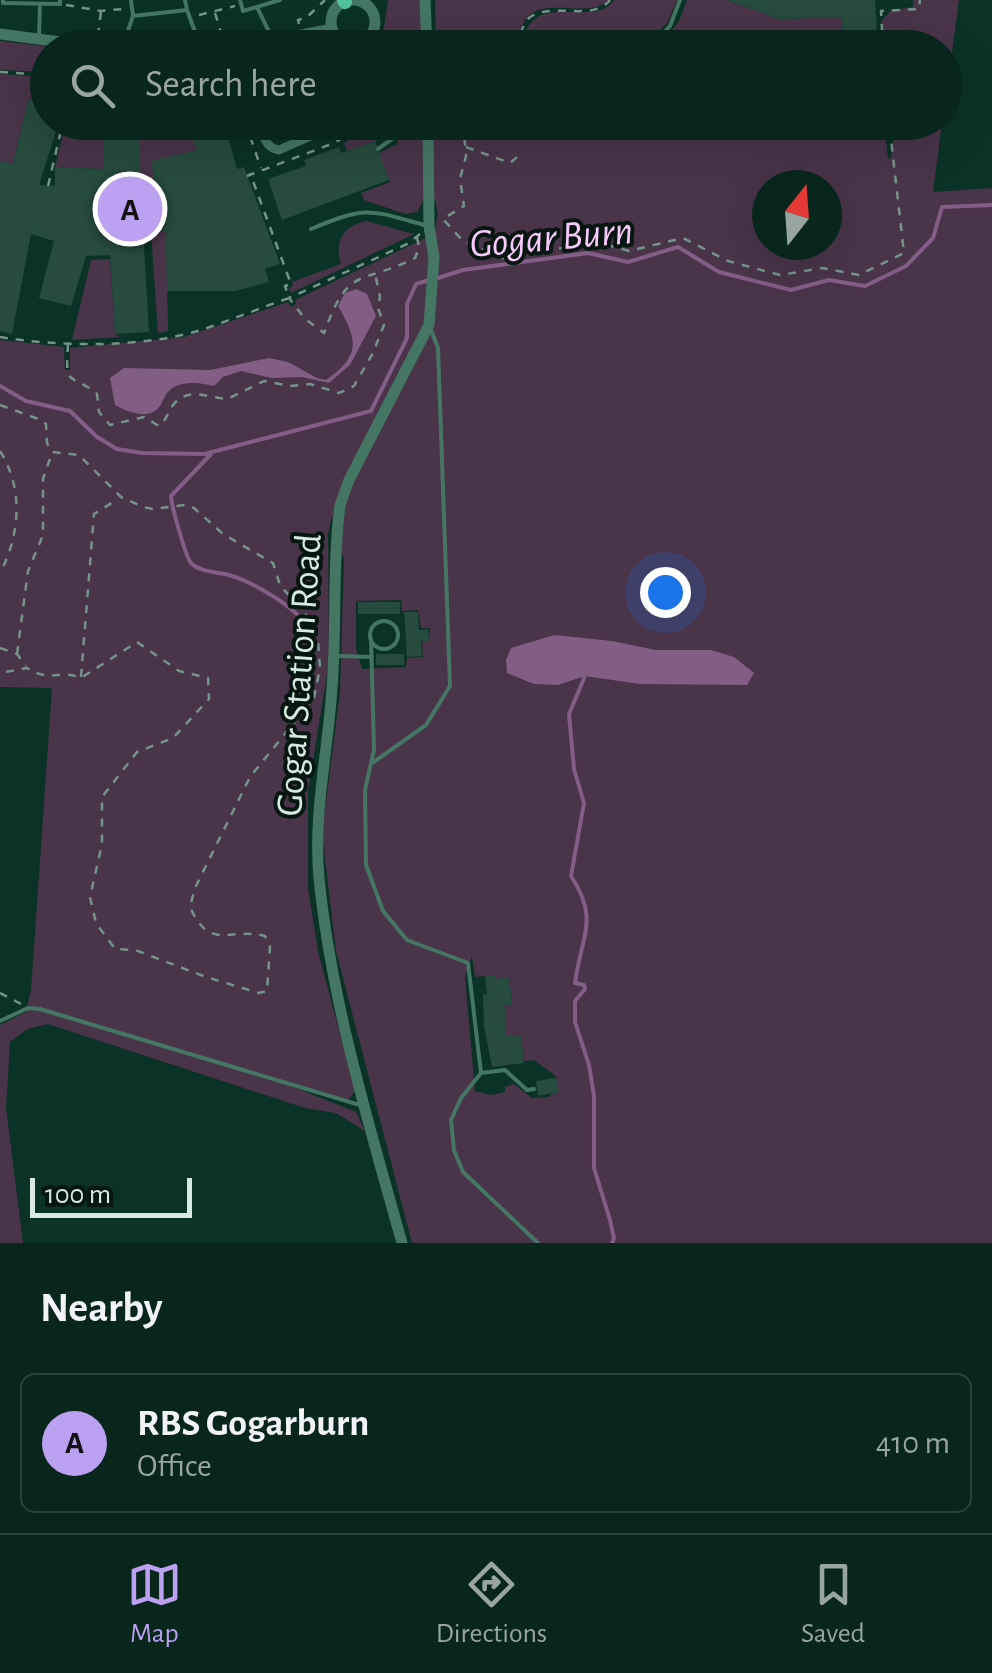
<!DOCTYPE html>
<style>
:root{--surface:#08261c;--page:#163229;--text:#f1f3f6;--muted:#98a5a3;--line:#29433b;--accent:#bca0f2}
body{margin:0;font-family:"Alegreya Sans",sans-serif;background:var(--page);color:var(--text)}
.compass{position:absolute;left:752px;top:170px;width:90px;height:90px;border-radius:50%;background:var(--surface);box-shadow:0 10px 40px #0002;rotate:17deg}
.scale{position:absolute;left:30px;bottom:25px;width:162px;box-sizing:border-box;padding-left:10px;border:5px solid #d6eae1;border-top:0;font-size:28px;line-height:35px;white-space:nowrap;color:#d6eae1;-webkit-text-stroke:8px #071611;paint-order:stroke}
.you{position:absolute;left:665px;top:592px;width:35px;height:35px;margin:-25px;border:8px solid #fff;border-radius:50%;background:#1a73e8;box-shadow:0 0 0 15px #1a73e833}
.badge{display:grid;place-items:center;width:65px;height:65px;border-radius:50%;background:var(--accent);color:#111;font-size:32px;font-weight:700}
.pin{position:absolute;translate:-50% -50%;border:5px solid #fff;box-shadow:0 2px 10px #0006}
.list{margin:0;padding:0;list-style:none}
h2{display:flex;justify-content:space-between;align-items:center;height:130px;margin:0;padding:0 40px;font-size:42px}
h2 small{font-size:32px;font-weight:400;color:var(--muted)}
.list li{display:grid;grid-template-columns:65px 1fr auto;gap:30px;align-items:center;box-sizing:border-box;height:140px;margin:0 20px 20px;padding:0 20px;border:2px solid var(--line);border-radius:15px}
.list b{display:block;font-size:38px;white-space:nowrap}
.list p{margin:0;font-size:32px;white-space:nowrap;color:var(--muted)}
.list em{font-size:32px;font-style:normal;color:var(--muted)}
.icon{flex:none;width:55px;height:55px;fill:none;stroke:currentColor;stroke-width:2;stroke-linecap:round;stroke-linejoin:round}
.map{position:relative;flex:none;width:992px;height:1243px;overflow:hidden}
.search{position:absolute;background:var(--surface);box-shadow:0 10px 40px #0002;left:30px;right:30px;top:30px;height:110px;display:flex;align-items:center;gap:25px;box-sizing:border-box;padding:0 35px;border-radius:55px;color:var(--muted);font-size:38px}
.sheet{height:290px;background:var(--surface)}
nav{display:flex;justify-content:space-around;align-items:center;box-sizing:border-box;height:140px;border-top:2px solid var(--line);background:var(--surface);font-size:28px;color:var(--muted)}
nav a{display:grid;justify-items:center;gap:5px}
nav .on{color:var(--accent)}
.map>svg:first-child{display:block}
.green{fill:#49344a;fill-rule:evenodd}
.water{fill:#825d84}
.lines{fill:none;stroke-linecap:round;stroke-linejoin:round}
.stream{stroke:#825d84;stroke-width:4}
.building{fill:#274b3e}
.path{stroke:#769389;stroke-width:2.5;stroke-dasharray:8 8;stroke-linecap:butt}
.service{stroke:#457664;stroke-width:4}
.minor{stroke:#457664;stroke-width:9}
.tertiary{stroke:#457664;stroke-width:11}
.primary{stroke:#54c29d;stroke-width:14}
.labels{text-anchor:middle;stroke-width:8;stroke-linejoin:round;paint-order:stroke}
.street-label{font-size:38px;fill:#d6eae1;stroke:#071611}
.water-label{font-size:40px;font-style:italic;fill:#f9c9fb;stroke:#071611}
</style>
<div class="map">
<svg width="992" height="1243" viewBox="0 0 992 1243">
<rect width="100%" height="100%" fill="#0b3226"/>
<path class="green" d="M 388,0 L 420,0 L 422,44 L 405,39 L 382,42 Z
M 435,0 L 609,0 C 590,18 554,0 532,13 C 521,20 519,38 511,47 L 440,48 L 436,42 Z
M 614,0 L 677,0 L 668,22 L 642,47 L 517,48 C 523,38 526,25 535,19 C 556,2 599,24 614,0 Z
M 687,0 L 726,0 L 779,19 L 842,17 L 844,47 L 658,48 L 679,21 Z
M 913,0 L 959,0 L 945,104 L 944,48 L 883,47 L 881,22 L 891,10 L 913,7 Z
M 0,41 L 51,47 L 48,48 L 47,72 L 0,70 Z
M 0,74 L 47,77 L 47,105 L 28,100 L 13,164 L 0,161 Z
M 66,123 L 103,123 L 103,169 L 55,167 Z
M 140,123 L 189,123 L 196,150 L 154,179 L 140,183 Z
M 374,123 L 884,123 L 888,159 L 891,157 L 895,123 L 942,123 L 933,192 L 992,188 L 992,1243 L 412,1243 L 336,951 L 322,833 L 340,692 L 344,560 L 332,516 L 328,534 L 329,662 L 308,791 L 308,888 L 318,951 L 355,1091 L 348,1100 L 271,1078 L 356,1112 L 365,1131 L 336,1113 L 305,1108 L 48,1024 L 27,1029 L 10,1042 L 6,1108 L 23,1243 L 0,1243 L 0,1025 L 26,1012 L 31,990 L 52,688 L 0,687 L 0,340 L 64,347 L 65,370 L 70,370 L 70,348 L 184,337 L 288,302 L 291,307 L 296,304 L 295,300 L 434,234 L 438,214 L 435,200 L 426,195 L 417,212 L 405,214 L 364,200 L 361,193 L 390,182 L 379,153 L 397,144 L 400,130 L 394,123 L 381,139 L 347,151 L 344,143 ZM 767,185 L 827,185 L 827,245 L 767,245 ZM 401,600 L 402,611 L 418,610 L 421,628 L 430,628 L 429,641 L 422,642 L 423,657 L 407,658 L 406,667 L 362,669 L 356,649 L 356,601 ZM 472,956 L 475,977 L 495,975 L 496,979 L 509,978 L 512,1005 L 502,1006 L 506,1009 L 506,1036 L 521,1035 L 524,1061 L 534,1060 L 556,1076 L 558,1092 L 551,1094 L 550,1097 L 532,1098 L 514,1084 L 505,1087 L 505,1092 L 491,1095 L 475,1091 L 465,977 Z
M 366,221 L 414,234 L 291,293 L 289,288 L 293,286 L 292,282 L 341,264 C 334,241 343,226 366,221 Z
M 151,232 L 166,232 L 168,331 L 158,333 Z
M 110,259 L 115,334 L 120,337 L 72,340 L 91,260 Z"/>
<path class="water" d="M 356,289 L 367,294 L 376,316 L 350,365 L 329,383 L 302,377 L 272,378 L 241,371 L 223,377 L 214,386 C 200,382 178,380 168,392 C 164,396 163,402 160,406 C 149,421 128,412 115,405 L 110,378 L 124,368 L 210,370 L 269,358 L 288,362 L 317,378 L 326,380 C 362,355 357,339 338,306 L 345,293 Z
M 554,635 L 612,641 L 656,650 L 711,650 L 734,657 L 754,673 L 747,685 L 640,684 L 585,676 L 558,685 L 534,684 L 507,673 L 506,660 L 511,648 Z"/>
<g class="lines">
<path class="stream" d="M 438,278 L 463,270 L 588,253 L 628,262 L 678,247 L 719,272 L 791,290 L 829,280 L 865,286 L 906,266 L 933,238 L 942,207 L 992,205
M 0,386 L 26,401 L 70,411 L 97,437 L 117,449 L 142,453 L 204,454 L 371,411 L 407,338 L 407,304 L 416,284 L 429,280
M 211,454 L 171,496 C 171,504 186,558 191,563 C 200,572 217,572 229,575 C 250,581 298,607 307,628 C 310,636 309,644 312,651
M 585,676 L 569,714 L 574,769 L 584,803 L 571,876 C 600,920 581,936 575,983 L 584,985 L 585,989 L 575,1001 L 575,1022 L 589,1065 L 594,1096 L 594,1168 L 610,1220 L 614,1238 L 612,1243"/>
</g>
<path class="building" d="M 727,0 L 875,0 L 878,48 L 844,48 L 842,17 L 779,19 Z
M 28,100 L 48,105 L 48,122 L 59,122 L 39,185 L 55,186 L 55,167 L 103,169 L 103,122 L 140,122 L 140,183 L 154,179 L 151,161 L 196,150 L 189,122 L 224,122 L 237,169 L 244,167 L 280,264 L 265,269 L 269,282 L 235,291 L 167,291 L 166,232 L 143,231 L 149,332 L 115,334 L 110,255 L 86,256 L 71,306 L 39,298 L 54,241 L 31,234 L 12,334 L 0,331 L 0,161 L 13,164 Z
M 375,141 L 389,180 L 282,220 L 268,179 L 306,166 L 304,160 L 339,147 L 341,153 Z
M 358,602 L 400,602 L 400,614 L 358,614 Z
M 404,612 L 418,612 L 419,630 L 428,629 L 429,641 L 421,641 L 422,656 L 407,657 Z
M 376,654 L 404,654 L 404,665 L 376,665 Z
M 495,975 L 496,979 L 509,977 L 512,1005 L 502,1006 L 506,1008 L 506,1036 L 521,1035 L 524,1063 L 492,1067 L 484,1026 L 483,995 L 487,994 L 485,976 Z
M 556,1078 L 559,1092 L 538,1096 L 536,1081 Z"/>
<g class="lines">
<path class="path" d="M 66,5 L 101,11 L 123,9
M 215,13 L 226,48
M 199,15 L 235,6
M 299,24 L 298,20 L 306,18 L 325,0
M 98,36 L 101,11
M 382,48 L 402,44 L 414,47
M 514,48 C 519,39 522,26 528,19 C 549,0 592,23 610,0
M 883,48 L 881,11 L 919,9 L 920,0
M 0,72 L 48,75
M 245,122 L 261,168
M 463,122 L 466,156 L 460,179 L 464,206 L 443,219 L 463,241 L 502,258 L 597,242 L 629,251 L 683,238 L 728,261 L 780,275 L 823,268 L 859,275 L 904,253 L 889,122
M 466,147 L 510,163 L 522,153
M 247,176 L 334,143 L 369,122
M 48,186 L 63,122
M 417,237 L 419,248 L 415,258 C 359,286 349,264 324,333 L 305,319 L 289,298 L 407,244 L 420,234
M 0,337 C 61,347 142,348 201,330 C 231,320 260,308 289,298 L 285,286 L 291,284 L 250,173
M 68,344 C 65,390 69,371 97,394 L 99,412 L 110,425 L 144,417 L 159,426 C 167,420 167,413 173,405 C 188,386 209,398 227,399 L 264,381 L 290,386 L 310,384 L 339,393 L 354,386 L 373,353 L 384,325 L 378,308 L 380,297 L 375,273
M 0,405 L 41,420 L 46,424 L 47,443 L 52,452 L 79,455 L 121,497 L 143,507 L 153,509 L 184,505 L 194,508 L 223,534 L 273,563 L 280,585 L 306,615 L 318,641 L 320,668 L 314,698 L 250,777 L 195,888 L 190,907 C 210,952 229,927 265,936 L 270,947 L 267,991 L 259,993 L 206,977 L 135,950 L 115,949 L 96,923 L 90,897 L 102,844 L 102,797 L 137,752 L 173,738 L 209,699 L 208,678 L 179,671 L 137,642 L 81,678 C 60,669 50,683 27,668 L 0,673
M 0,451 C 24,489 20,535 0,573
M 0,648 L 17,654 L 26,666
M 17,654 L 28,571 L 43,535 L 43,479 L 52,453
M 81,677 L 94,514 L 118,499
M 0,993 L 21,1004"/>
<path class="service" d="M 3,0 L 3,3 L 60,4 L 60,0
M 131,0 L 133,16 L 187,10 L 185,0
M 240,0 L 243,11 L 280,0
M 257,7 L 272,38
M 187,10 L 201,48
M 39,37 L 40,4
M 122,48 L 133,16
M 649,48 L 670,26 L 680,0
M 378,149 L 392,139 L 397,122
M 311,229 C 367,206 367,209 424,225
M370 635a14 14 0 1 1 28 0a14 14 0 1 1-28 0Z
M 371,638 L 374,750 L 365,790 L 366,865 L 383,911 L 407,940 L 468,963 L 481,1073 L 461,1098 L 451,1120 L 454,1150 L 463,1172 L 538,1243
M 339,656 L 372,657
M 371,764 L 426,725 L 450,686 L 438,348 L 431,330
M 0,1021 L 28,1008 L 40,1009 L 363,1106
M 481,1073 L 505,1070 L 527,1090 L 534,1089"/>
<path class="minor" d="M 362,42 L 365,48
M 260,122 C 263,135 265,148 279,150 L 342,122"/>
<path class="tertiary" d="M 425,0 L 427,48
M331 22a22 22 0 1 1 44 0a22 22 0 1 1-44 0Z
M 0,34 L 106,48
M 237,48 L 332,29
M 402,1243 C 369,1125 331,1000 319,878 C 313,814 328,752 332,688 C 337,627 332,566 340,505 L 349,480 L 429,325 L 434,257 L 429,226 L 428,122"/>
<path class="primary" d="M 344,0 L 345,2"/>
</g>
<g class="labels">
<g class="street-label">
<text transform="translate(298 675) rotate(-86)" y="13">Gogar Station Road</text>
</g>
<g class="water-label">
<text transform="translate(551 236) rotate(-5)" y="14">Gogar Burn</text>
</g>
</g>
</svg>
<svg class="compass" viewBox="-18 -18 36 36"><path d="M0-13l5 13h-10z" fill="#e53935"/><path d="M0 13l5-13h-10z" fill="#98a5a3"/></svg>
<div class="scale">100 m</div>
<div class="you"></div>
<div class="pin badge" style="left:130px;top:209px">A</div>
<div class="search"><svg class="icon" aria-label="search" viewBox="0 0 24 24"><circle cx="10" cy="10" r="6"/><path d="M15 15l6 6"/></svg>Search here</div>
</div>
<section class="sheet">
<h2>Nearby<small></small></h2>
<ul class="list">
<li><span class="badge">A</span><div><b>RBS Gogarburn</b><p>Office</p></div><em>410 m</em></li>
</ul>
</section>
<nav>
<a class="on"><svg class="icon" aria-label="map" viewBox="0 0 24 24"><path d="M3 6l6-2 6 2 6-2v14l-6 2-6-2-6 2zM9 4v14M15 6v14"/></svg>Map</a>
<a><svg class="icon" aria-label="directions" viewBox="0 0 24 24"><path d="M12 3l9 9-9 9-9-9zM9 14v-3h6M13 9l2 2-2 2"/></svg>Directions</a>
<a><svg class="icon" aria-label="saved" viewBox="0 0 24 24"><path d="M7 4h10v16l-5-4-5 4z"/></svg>Saved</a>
</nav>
